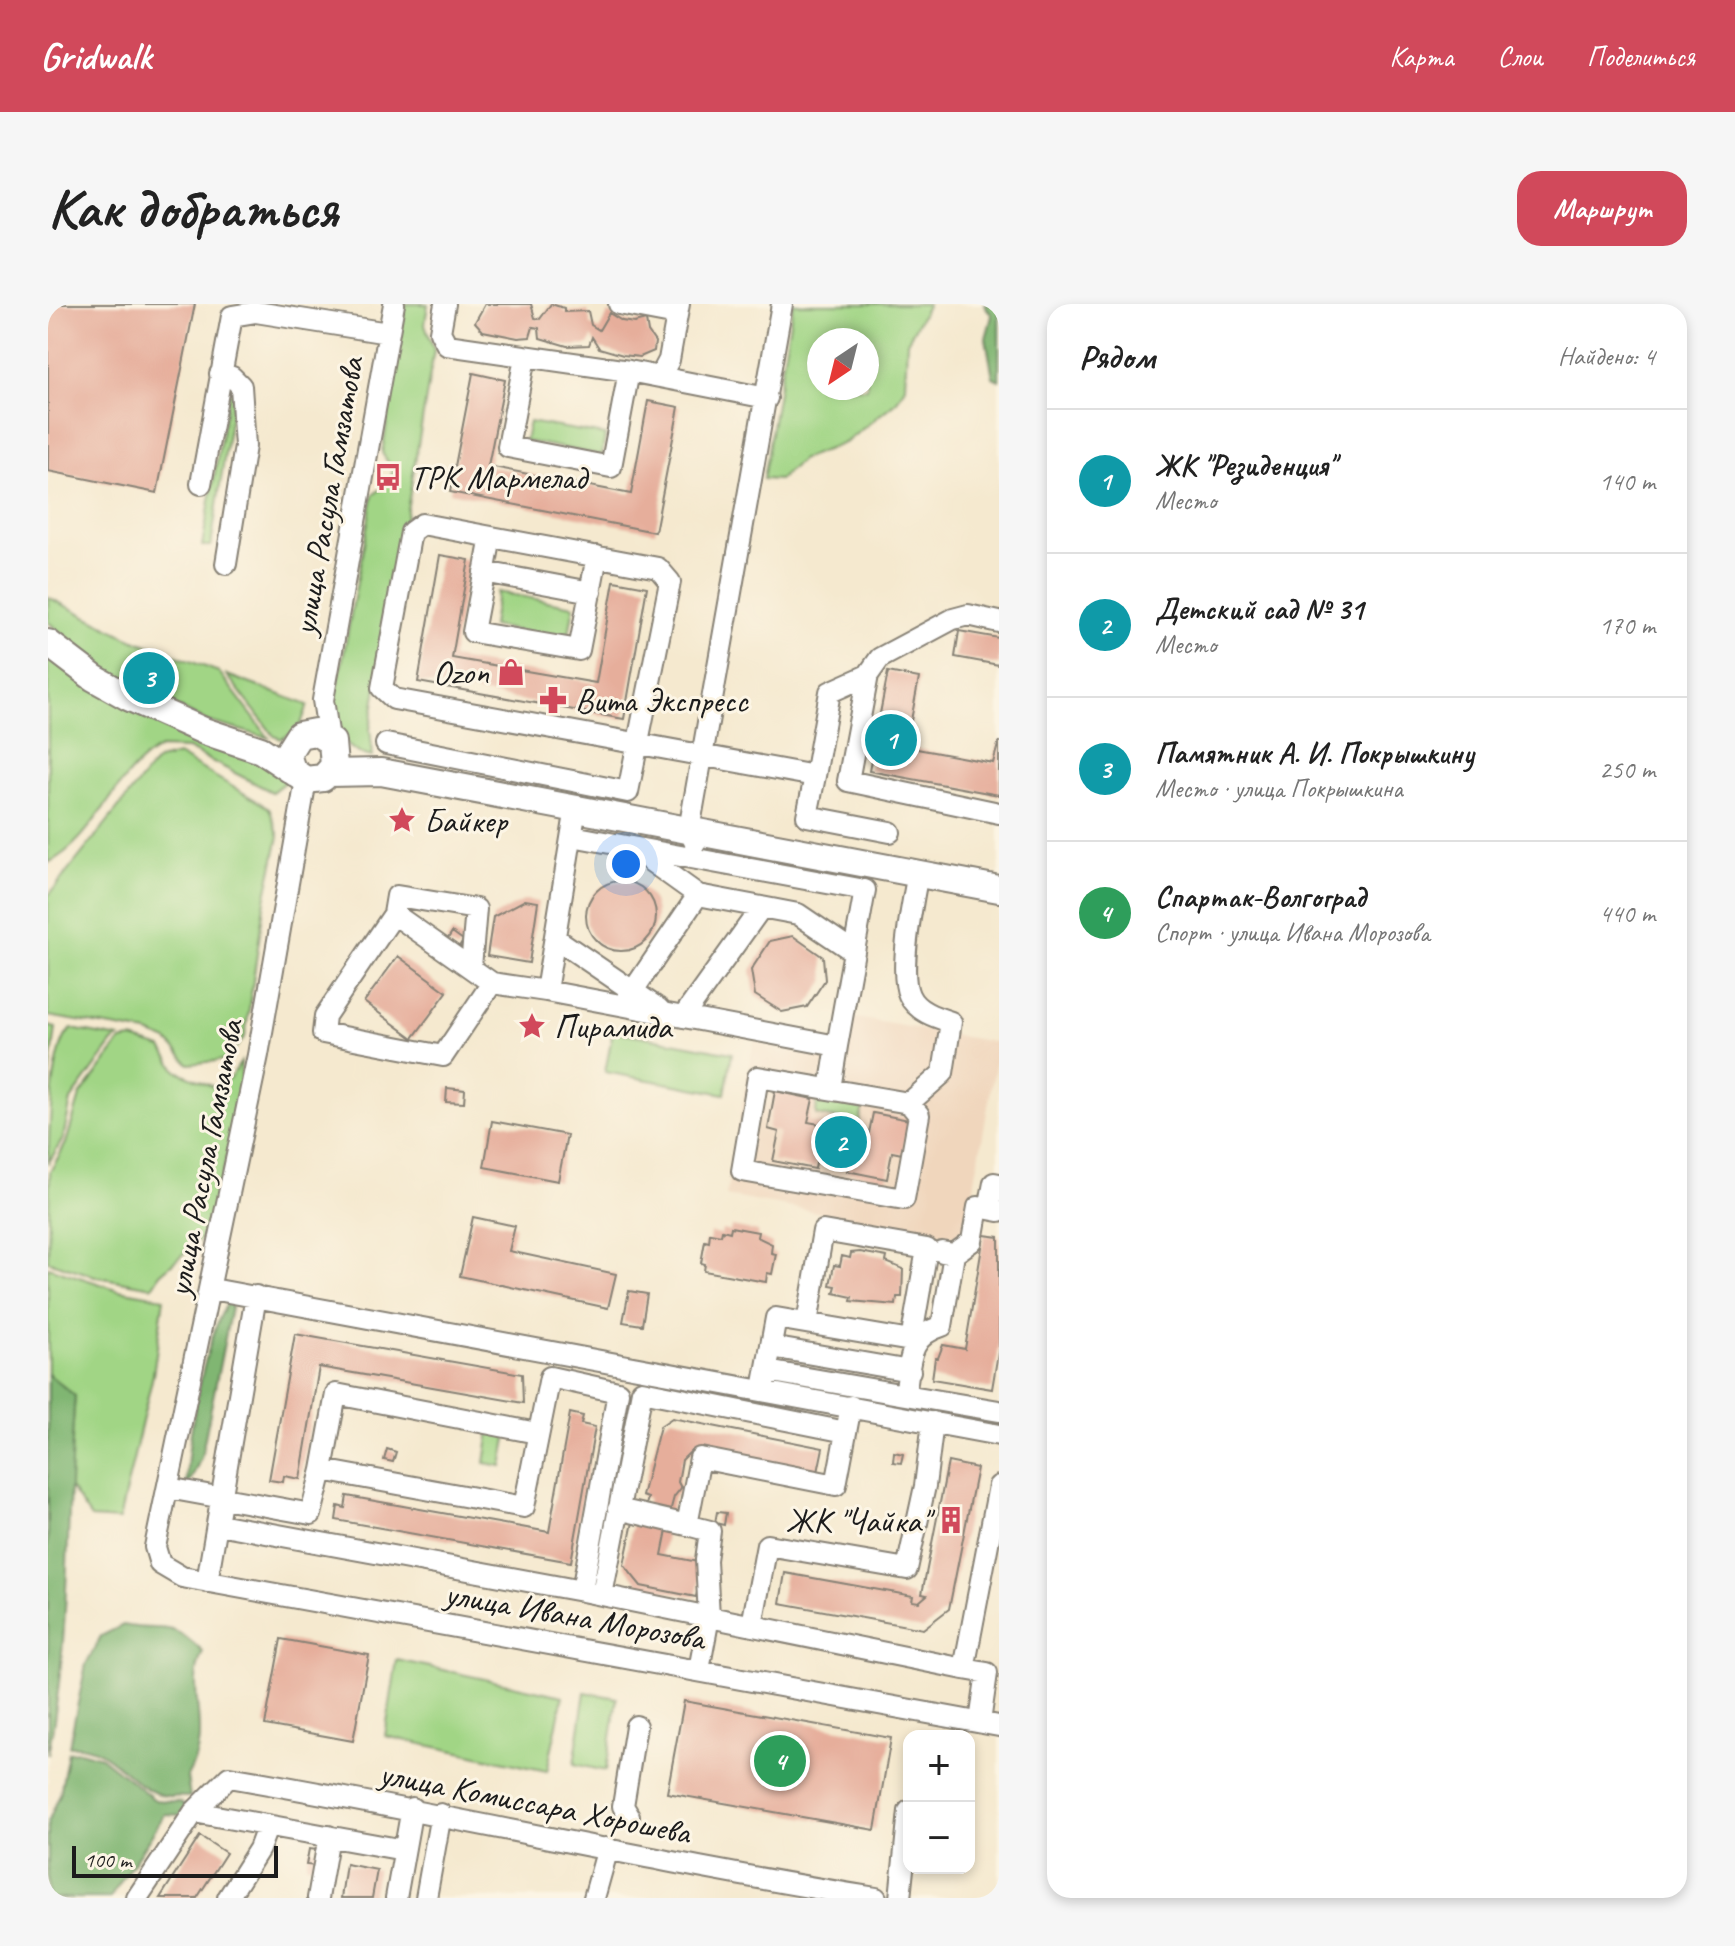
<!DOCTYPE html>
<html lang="ru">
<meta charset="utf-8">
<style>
:root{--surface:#fff;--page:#f6f6f6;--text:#222;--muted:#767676;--line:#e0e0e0;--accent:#d1495b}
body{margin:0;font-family:Caveat,sans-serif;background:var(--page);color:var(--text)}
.controls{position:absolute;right:24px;bottom:24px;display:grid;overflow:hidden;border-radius:16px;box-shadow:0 4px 12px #0003}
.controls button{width:72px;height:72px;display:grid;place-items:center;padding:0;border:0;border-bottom:2px solid var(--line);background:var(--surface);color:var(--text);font:40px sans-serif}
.compass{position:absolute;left:759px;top:24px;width:72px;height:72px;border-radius:50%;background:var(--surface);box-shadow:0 4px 12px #0003;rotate:215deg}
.scale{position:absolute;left:24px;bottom:20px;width:206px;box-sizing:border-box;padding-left:8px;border:4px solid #1c1c1c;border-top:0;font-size:22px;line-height:28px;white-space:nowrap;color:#1c1c1c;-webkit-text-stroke:6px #fcf5e5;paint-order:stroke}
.you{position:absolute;left:578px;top:560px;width:28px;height:28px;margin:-20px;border:6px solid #fff;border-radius:50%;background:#1a73e8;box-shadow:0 0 0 12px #1a73e833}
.badge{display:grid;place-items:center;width:52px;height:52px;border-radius:50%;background:var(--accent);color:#fff;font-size:26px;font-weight:700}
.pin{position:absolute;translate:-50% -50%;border:4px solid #fff;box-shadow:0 2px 8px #0006}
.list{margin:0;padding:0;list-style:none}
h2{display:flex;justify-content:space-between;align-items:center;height:104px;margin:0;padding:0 32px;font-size:34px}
h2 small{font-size:26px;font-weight:400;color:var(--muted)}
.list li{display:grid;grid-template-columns:52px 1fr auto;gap:24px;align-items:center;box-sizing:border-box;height:144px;padding:0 32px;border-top:2px solid var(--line)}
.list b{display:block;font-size:30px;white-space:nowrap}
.list p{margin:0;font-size:26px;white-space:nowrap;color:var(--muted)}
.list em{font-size:26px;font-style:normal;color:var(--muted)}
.map{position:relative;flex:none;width:951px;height:1594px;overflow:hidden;border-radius:24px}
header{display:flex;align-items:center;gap:48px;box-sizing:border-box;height:112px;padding:0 40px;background:var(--accent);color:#fff}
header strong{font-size:38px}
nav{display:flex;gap:44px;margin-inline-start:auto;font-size:28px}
.intro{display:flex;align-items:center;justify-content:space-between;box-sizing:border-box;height:192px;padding:0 48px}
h1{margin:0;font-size:56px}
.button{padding:20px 36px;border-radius:24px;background:var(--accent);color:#fff;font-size:28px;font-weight:700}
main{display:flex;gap:48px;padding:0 48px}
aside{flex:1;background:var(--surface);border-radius:24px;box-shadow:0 4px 12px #0003}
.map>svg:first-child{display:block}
.built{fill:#f0d6bc}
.green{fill:#a1d585;stroke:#5e7850;stroke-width:2;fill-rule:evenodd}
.forest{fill:#80b672;stroke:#4e6947;stroke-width:2}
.building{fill:#e6ae9b}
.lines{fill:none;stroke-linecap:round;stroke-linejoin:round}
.minor-casing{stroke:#888276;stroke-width:24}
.major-casing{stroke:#888276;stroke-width:30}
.minor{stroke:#fff;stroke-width:20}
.major{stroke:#fff;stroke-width:26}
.labels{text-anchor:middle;stroke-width:6;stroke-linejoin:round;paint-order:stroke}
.poi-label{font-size:34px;fill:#1c1c1c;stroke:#fcf5e5;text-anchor:start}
.street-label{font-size:34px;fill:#1c1c1c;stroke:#fcf5e5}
</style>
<header>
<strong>Gridwalk</strong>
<nav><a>Карта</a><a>Слои</a><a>Поделиться</a></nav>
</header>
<div class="intro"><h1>Как добраться</h1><a class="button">Маршрут</a></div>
<main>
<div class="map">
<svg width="951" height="1594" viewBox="0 0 951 1594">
<rect width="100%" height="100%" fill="#fcf5e5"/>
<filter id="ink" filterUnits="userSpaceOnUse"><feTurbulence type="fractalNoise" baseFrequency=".0125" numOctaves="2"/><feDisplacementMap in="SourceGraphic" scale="16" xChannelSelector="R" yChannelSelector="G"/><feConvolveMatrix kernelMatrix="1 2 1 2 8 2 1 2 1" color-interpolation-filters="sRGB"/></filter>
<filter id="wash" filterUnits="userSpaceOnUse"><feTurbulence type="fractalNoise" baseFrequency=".006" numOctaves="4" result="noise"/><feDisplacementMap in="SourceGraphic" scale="32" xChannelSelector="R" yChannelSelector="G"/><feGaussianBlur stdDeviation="1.8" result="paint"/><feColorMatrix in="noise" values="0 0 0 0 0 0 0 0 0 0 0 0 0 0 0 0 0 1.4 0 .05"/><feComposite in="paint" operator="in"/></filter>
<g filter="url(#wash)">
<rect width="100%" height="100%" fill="#f5e9cf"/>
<path class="built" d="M 803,713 L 951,739 L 917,934 L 678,892 L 706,735 L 795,752 Z"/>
<path class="green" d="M 358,0 L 380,0 L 377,20 L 386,46 L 322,425 L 325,453 C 295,448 290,429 286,402 L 325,191 L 342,178 L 345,166 L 334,149 Z
M 745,0 L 880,0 L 859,38 L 857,83 L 849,97 L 798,138 L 754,155 L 731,176 L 715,175 ZM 771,36 L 819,36 L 819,84 L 771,84 Z
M 181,88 L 186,89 L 163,242 L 154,242 Z
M 481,118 L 557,131 L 554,151 L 477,137 Z
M 449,288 L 526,302 L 520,336 L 444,322 Z
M 0,293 L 81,334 L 171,368 L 221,434 L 158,417 L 104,390 L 57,364 L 0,318 Z
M 0,353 L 218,456 L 238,472 L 237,478 L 224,488 L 140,445 L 112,444 C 68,466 49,535 0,559 Z
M 179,371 L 260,401 L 251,425 L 233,435 L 226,432 Z
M 130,451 L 221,504 L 231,532 L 216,601 L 197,733 L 177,756 L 141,760 L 120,737 L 100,729 L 0,712 L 0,592 L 104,462 L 110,456 Z
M 0,722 L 8,724 L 0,784 Z
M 24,725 L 71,734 L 65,738 L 23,796 L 15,835 L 1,858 C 0,835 4,736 24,725 Z
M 565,727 L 684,749 L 677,790 L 557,768 Z
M 84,735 L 114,744 L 129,767 L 168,784 L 182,774 L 193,758 L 193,779 L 164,925 L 112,970 L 104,983 L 50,973 L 0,957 L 2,868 L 18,839 L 32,792 L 73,737 Z
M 769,795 L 815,804 L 811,819 L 768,811 Z
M 0,963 L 71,986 L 116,994 L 105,1071 L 71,1216 L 43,1214 L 20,1181 L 27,1092 L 0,1070 Z
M 442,1126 L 460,1129 L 454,1162 L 437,1159 Z
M 349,1356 L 515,1392 L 499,1467 L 337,1432 Z
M 537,1388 L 569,1394 L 558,1467 L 526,1460 Z"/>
<path class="forest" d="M 936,0 L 951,0 L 951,76 L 945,73 L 938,34 L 944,12 Z
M 185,994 L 153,1154 L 139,1184 C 135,1153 160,1010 185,994 Z
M 0,1070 L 27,1092 C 17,1211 24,1332 0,1450 Z
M 75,1321 C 118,1330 117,1312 155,1348 C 135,1389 167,1425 139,1473 L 142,1493 C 132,1493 119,1493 110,1490 C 77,1478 61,1438 21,1442 L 38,1360 L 53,1332 Z
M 32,1447 L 53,1453 L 107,1496 L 132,1498 L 139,1504 L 131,1511 L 117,1510 L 62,1594 L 0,1594 L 0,1518 L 12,1490 L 20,1448 Z"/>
<g id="blocks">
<path class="building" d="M 0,0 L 147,0 L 109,189 L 0,167 Z
M 437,0 L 483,0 L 487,14 L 492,15 L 503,0 L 516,4 L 516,8 L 540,7 L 543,21 L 551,26 L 561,9 L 574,17 L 586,19 L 598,16 L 600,28 L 607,38 L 606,47 L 592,53 L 575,51 L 551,44 L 544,33 L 541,41 L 519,42 L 492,34 L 491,24 L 485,23 L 482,33 L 470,34 L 435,27 L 427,18 Z
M 425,69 L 457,76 L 440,162 L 583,190 L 600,97 L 631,103 L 607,228 L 402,188 Z
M 392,251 L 421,256 L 404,354 L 548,379 L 566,277 L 599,283 L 576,415 L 370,378 Z
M 911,327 L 951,334 L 951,361 L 907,353 Z
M 840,368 L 871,374 L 858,443 L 945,459 L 951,437 L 951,491 L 821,467 Z
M538 612a35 35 0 1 1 70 0a35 35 0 1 1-70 0Z
M 477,596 L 490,598 L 481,659 L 439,652 L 445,613 Z
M 404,628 L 415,636 L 409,646 L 398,638 Z
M 745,632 L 775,653 L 777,676 L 759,703 L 734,708 L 707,691 L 703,666 L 722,637 Z
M 350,652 L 399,688 L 365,734 L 316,698 Z
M 399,784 L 417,786 L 416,799 L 398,798 Z
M 727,787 L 765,795 L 760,818 L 821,829 L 825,809 L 861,816 L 854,850 L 844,848 L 839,875 L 799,867 L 801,859 L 769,853 L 767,865 L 725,857 L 731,828 L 720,825 Z
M 444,817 L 519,831 L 510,877 L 436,863 Z
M 425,913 L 467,922 L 461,947 L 568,970 L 560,1004 L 412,972 Z
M 683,923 L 710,928 L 709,933 L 724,940 L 723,949 L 728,950 L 724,970 L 719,969 L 718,978 L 656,967 L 657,960 L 653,959 L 657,937 L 661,938 L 662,929 L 673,931 L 674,926 L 682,928 Z
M 936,931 L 951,933 L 951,1043 L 944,1085 L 884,1075 L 887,1054 L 890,1054 L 895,1041 L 917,1045 Z
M 812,948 L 839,953 L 838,958 L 855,965 L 854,993 L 849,993 L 848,1001 L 803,997 L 804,993 L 786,989 L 788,982 L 782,981 L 786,961 L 792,962 L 794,952 L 802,954 L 803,949 Z
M 581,987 L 599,990 L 594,1021 L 575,1018 Z
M 247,1030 L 474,1070 L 475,1099 L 271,1063 L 252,1175 L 236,1172 L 235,1178 L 221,1176 Z
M 522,1109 L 535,1112 L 533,1120 L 547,1123 L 523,1258 L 288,1216 L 290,1202 L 297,1204 L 299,1192 L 501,1228 Z
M 624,1114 L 775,1144 L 770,1168 L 643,1147 L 634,1156 L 630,1178 L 633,1184 L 626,1193 L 622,1208 L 598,1201 L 600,1194 L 594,1192 L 612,1122 Z
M 339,1145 L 348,1148 L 345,1158 L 336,1156 Z
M 846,1148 L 855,1150 L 853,1159 L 845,1158 Z
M 900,1158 L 929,1164 L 901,1305 L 875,1325 L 732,1299 L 737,1269 L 865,1292 L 864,1297 L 871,1298 L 879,1291 L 874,1290 Z
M 669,1208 L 678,1209 L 676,1221 L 667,1219 Z
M 585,1218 L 619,1226 L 614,1251 L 655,1259 L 648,1293 L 593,1282 L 576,1261 Z
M 233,1335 L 321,1351 L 305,1437 L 217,1421 Z
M 636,1397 L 843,1434 L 827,1526 L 619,1489 Z
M 152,1532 L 178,1549 L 149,1594 L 112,1594 Z
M 261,1545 L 270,1546 L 267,1562 L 258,1561 Z
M 298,1560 L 329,1566 L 324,1594 L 293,1594 Z"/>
</g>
</g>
<g filter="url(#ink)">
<use href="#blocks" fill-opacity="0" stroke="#888276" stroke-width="2"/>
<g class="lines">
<g class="minor-casing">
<path id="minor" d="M 397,0 L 392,28 L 399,41 L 581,67 L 719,94
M 571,0 L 629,11
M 477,53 L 460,143 L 563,163 L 581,67
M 172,70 L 184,73 L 193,82 L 197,142 L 178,260
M 612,73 L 621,56 L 631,0
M 153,180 L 184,12 L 208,8 L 340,29
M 443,233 L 425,328 L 531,346 L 549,252
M 436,268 L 543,288
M 951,318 L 920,311 L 905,315 L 832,354 L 820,371 L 800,477 L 951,509
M 281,434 L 275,396 L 346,0
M 338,440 L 580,488 L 622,278 L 610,264 L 374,220 L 363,228 L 334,384 L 346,395 L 767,472 L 759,512 L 842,528
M 767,472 L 782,388 L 820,371
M 258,476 L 210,751 L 107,1243 L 112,1260 L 134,1273 L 951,1422
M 524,532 L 817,586 L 789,742 L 498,687 L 526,516 L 529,505
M 647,539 L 641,526 L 734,0
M 590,548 L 650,591 L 750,610 L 806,648
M 346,610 L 349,592 L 428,605 L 423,663
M 507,634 L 611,705
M 444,679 L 346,610 L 277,712 L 275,729 L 395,752 L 444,679 L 498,687
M 578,697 L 650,591
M 635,713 L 713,604
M 782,785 L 789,742
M 861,799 L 871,811 L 856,895 L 694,867 L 710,773 L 861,799 L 895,769 L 903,718 C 887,713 868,707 861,691 C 850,667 865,596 870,569
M 941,905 L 946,879 L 951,880
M 894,948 L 906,950 L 924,937 L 930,903 L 951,907
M 906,950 L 894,1022 C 858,1033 863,1059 857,1091 L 951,1107
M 164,985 L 951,1131
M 723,1043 L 862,1067
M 719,1067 L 857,1091
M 715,1085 L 728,1014 L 863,1037 L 879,945 L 775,927 L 759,1019
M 274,1166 L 288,1090 L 489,1129
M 120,1184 L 263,1210 L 274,1166 L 476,1203 L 502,1073 L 570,1088 L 534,1287
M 570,1205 L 639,1221
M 170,1220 L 534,1287 L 916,1365
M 159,1278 L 208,992
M 554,1291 L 594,1087 L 798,1128
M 704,1321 L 719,1241 L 859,1265 L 877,1182 L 885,1118
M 651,1366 L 661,1313 L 658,1256 L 662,1227 L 639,1221 L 652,1154 L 788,1181 L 803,1102
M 932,1418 L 939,1369 L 916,1365 L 951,1182
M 146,1508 L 356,1546
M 581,1512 L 575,1502 L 588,1422
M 89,1594 L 146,1508 L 181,1473 C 398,1510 612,1560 828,1594
M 180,1594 L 211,1545 L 220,1521
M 270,1594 L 281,1532
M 348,1594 L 364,1504
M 378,1594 L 393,1510
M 546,1594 L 560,1544
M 852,1594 L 861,1507"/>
</g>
<g class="major-casing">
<path id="major" d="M 0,339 L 46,374 L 80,393 L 156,427 L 213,446 L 258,476 L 275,474 L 286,462 L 284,438 L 267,428 L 251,431 L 239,450 L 244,466
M 281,469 L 333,468 L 951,585"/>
</g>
<use href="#minor" class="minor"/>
<use href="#major" class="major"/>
</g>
</g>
<defs>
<g id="bus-bare" transform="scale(2.16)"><path d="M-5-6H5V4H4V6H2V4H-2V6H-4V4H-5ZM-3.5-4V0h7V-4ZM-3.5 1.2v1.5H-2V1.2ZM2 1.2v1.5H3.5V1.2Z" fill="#d1495b" stroke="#fcf5e5" stroke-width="2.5" paint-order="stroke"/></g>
<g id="shop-bare" transform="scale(2.16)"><path d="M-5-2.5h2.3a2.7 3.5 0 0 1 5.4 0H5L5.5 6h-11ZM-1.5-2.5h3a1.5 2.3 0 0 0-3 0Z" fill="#d1495b" stroke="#fcf5e5" stroke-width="2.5" paint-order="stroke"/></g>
<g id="pharmacy-bare" transform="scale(2.16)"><path d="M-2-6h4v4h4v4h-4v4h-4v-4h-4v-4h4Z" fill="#d1495b" stroke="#fcf5e5" stroke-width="2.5" paint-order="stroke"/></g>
<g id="sight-bare" transform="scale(2.16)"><path d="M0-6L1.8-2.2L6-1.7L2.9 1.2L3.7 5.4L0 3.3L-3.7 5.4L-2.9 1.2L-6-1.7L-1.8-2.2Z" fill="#d1495b" stroke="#fcf5e5" stroke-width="2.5" paint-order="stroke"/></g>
<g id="building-bare" transform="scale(2.16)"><path d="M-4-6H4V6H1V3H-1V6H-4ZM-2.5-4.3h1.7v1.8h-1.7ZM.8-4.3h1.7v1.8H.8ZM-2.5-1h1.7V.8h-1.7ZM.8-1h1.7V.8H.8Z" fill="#d1495b" stroke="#fcf5e5" stroke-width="2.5" paint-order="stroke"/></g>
</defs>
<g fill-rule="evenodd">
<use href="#bus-bare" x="340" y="173"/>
<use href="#shop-bare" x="463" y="368"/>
<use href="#pharmacy-bare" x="505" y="396"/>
<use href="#sight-bare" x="354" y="516"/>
<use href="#sight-bare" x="484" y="722"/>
<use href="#building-bare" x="903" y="1216"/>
</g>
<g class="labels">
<g class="poi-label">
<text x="362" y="185">ТРК Мармелад</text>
<text x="441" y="380" text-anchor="end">Ozon</text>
<text x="527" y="408">Вита Экспресс</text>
<text x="376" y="528">Байкер</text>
<text x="506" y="734">Пирамида</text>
<text x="881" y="1228" text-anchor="end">ЖК "Чайка"</text>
</g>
<g class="street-label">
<text transform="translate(279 192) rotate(-80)" y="12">улица Расула Гамзатова</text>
<text transform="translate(156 854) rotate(-79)" y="12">улица Расула Гамзатова</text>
<text transform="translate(527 1311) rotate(10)" y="12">улица Ивана Морозова</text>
<text transform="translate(487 1498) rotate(11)" y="12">улица Комиссара Хорошева</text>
</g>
</g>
</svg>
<div class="controls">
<button>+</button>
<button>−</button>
</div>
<svg class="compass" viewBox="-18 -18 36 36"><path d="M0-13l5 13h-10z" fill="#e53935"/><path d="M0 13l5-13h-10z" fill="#767676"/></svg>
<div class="scale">100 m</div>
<div class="you"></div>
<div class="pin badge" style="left:843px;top:436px;background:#0f9aa8">1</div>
<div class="pin badge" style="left:793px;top:838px;background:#0f9aa8">2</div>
<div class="pin badge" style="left:101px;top:374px;background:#0f9aa8">3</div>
<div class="pin badge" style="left:732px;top:1457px;background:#2e9e5b">4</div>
</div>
<aside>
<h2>Рядом<small>Найдено: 4</small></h2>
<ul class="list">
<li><span class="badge" style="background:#0f9aa8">1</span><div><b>ЖК &quot;Резиденция&quot;</b><p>Место</p></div><em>140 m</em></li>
<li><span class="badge" style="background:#0f9aa8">2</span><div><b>Детский сад № 31</b><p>Место</p></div><em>170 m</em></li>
<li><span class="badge" style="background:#0f9aa8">3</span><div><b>Памятник А. И. Покрышкину</b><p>Место · улица Покрышкина</p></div><em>250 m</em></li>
<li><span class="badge" style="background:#2e9e5b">4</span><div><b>Спартак-Волгоград</b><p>Спорт · улица Ивана Морозова</p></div><em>440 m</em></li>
</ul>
</aside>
</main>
